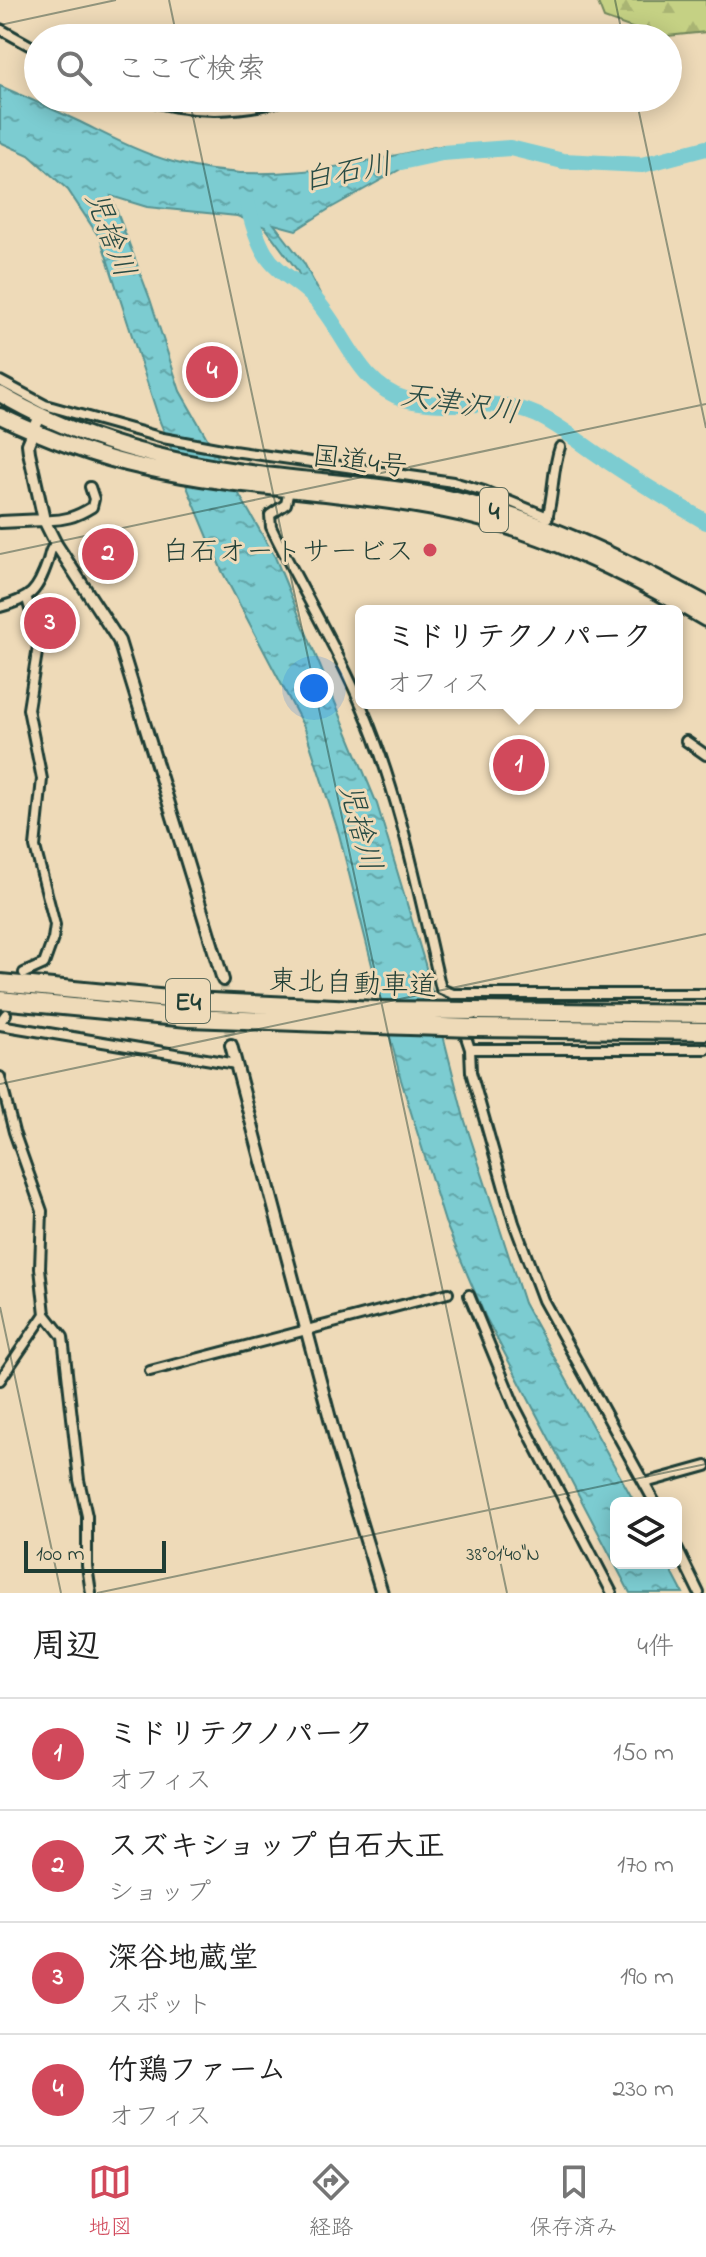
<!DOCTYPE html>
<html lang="ja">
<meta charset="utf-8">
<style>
:root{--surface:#fff;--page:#f2f2f2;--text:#222;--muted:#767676;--line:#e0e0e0;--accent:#d1495b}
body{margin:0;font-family:"Indie Flower","Klee One",sans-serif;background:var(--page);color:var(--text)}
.controls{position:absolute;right:24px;bottom:24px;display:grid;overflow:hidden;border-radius:12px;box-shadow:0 4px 20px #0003}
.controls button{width:72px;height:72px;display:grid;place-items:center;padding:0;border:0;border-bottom:2px solid var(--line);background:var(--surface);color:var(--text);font:40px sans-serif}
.scale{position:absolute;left:24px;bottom:20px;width:142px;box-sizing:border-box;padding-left:8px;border:4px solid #1f3d34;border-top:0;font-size:22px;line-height:28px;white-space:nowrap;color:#1f3d34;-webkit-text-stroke:6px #eedab8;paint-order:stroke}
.you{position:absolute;left:314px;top:688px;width:28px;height:28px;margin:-20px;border:6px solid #fff;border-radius:50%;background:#1a73e8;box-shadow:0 0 0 12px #1a73e833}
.badge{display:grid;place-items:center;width:52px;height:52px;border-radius:50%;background:var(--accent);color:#fff;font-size:26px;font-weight:700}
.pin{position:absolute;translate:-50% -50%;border:4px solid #fff;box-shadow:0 2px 8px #0006}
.popup{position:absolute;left:355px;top:605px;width:328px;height:104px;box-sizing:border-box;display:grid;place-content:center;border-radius:12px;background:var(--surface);filter:drop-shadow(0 2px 6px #0005);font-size:26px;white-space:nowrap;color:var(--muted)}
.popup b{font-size:30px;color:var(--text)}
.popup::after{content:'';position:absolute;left:50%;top:100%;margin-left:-16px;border:16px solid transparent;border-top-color:var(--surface)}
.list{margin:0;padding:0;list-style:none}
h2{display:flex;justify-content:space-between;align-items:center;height:104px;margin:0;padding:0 32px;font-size:34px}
h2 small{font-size:26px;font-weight:400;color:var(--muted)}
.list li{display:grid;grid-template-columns:52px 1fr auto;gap:24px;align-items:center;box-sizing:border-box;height:112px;padding:0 32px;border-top:2px solid var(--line)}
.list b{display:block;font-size:30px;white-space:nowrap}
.list p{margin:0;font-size:26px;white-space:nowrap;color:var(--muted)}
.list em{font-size:26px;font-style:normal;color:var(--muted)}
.icon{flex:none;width:44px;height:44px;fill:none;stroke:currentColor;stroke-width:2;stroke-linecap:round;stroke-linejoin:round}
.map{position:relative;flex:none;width:706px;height:1593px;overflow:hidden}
.search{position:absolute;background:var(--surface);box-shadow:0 4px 20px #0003;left:24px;right:24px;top:24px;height:88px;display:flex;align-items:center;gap:20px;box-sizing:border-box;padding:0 28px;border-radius:44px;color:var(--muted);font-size:30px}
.sheet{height:552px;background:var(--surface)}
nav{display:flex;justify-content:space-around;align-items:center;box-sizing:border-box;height:112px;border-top:2px solid var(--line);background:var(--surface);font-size:22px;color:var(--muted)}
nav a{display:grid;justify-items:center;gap:4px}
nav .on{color:var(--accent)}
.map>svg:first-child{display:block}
.forest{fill:url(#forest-firs);stroke:#72875c;stroke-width:2}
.water{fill:url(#water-ripples);stroke:#569392;stroke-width:2}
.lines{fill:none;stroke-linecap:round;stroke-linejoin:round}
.river{stroke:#7bccd1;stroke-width:16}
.tertiary-tunnel{stroke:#c5bb9e;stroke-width:10;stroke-dasharray:10 5;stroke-linecap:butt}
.minor-casing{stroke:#1f3d34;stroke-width:14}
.tertiary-casing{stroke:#1f3d34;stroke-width:16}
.trunk-casing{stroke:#1f3d34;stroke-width:20}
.motorway-casing{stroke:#1f3d34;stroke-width:22}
.minor{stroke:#eedab8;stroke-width:8}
.tertiary{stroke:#eedab8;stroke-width:10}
.trunk{stroke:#eedab8;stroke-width:14}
.motorway{stroke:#eedab8;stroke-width:16}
.motorway-bridge-casing{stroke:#1f3d34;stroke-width:22;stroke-linecap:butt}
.motorway-bridge{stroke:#eedab8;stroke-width:16}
.ticks{fill:none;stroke:#1f3d34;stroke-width:2;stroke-opacity:0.45}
.poi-dot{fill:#d1495b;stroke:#eedab8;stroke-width:3}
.labels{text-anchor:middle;stroke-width:6;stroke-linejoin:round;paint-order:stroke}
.shield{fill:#eedab8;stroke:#5d6c5c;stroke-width:2}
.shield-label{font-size:26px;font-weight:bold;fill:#1f3d34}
.street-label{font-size:28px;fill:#1f3d34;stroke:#eedab8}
.poi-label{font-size:28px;fill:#1f3d34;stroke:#eedab8;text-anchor:end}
.water-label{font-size:30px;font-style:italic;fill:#284b44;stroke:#eedab8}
.ticks-label{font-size:20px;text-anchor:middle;fill:#1f3d34;stroke:#eedab8;stroke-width:6;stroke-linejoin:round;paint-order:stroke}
</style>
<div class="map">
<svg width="706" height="1593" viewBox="0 0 706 1593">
<defs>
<pattern id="forest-firs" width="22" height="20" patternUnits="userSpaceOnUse" patternTransform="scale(2)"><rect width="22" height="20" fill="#c5d184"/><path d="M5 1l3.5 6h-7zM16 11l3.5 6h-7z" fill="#a9b473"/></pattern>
<pattern id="water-ripples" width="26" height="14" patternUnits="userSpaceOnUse" patternTransform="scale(2)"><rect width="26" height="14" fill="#7bccd1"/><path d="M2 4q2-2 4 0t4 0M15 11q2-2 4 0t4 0" fill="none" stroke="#64a7aa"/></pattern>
</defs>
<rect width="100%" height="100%" fill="#eedab8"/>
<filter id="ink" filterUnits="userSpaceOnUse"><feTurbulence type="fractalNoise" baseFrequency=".0125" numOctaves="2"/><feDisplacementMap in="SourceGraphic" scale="16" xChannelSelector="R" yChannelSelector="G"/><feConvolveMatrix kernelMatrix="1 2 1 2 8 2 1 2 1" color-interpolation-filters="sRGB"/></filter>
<g filter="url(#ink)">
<path class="forest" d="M 597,0 L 706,0 L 706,32 L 657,37 L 604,18 Z"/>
<path class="water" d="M 0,86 C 26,97 52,109 78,121 C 109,136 140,153 173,162 C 264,188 355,164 444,145 L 329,209 L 296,230 L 274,224 L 304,263 L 328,309 L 314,308 L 297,270 L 265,227 L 237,216 L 147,207 L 111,196 L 150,299 L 180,391 L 275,557 L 377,804 L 425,964 L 464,1118 L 524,1303 L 635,1503 L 616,1503 L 616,1563 L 667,1563 L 683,1593 L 630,1593 L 485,1316 L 445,1222 L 401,1080 L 339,834 L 305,729 L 222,571 L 160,422 L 101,240 L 68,190 L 29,155 L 0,142 Z"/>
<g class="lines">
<path class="river" d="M 401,162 L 442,153 L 510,148 L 563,161 L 642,165 L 706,148
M 247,202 C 251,219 256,238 265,253 C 277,274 299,281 314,298 C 345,331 358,385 405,399 C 449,411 491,395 537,415 C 560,425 581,444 603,458 C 636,481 671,501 706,522"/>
<path class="tertiary-tunnel" d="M 223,980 L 231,1045"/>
<g class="minor-casing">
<path id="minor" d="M 0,29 L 38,50
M 141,98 C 192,115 240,113 292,98
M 0,381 L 45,405 L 163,438 L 233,451 L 453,482 L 484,491 L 548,517
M 289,490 L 286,504 L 270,515 L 271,527 C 300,587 336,645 362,707 C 400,796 419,895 441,989 L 453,994 L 706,994
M 547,518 C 554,494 552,470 560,447
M 44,520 C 63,521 76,517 92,507 L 94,499 L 90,487
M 0,607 C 31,598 37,593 48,561 C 50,553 50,549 56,544
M 686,741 L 706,755
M 24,973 L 44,964 L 53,939 L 55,925 L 35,847 L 42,779 L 28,709 L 39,640 L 27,599
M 0,1022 L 6,1014
M 0,1025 L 236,1064
M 462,1025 L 470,1049 L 471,1072 L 514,1223 L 543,1300 L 655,1503
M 470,1049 L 706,1049
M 0,1077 L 14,1132 L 42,1211 L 40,1268 L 45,1314 L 63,1337 L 79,1480 L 87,1516 L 87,1566 L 91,1593
M 469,1295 L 515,1407 L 612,1593
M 150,1371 L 448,1293
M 0,1380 L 45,1314
M 645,1483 L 706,1466
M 676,1546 L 699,1593"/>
</g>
<g class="tertiary-casing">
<path id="tertiary" d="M 40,416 L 28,444 L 29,452 L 44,520 L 56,544 L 119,641 L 223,980
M 0,522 L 44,520
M 231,1045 L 337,1445 L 382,1593"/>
</g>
<g class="trunk-casing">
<path id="trunk" d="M 0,394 C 72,437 154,459 236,471 C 306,482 378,483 448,498 C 541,519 623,559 706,604
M 0,416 C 46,438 93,456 143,467 C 242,490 344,490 444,510 C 537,528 625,571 706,619"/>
</g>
<g class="motorway-casing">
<path id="motorway" d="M 0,983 L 190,1001 L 377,1010
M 0,1000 L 188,1018 L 377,1025
M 472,1011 L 706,1014
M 476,1028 L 706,1031"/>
</g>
<use href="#minor" class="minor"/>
<use href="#tertiary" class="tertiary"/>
<use href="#trunk" class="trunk"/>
<use href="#motorway" class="motorway"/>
<g class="motorway-bridge-casing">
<path id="motorway-bridge" d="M 377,1010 L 472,1011
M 377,1025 L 476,1028"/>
</g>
<use href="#motorway-bridge" class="motorway-bridge"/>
</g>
</g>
<path class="ticks" d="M 169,0 L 177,38M 615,0 L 623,38M 0,25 L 116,0M 189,98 L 507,1593M 636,98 L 706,428M 0,554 L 706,404M 0,1084 L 706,934M 0,1307 L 61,1593M 97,1593 L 706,1464"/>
<circle class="poi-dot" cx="430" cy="550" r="8"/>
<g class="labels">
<g class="shield">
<rect x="480" y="488" width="28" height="44" rx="6"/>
<rect x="166" y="979" width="44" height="44" rx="6"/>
</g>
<g class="shield-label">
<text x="494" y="519">4</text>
<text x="188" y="1010">E4</text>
</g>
<g class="street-label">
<text transform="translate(360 460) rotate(7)" y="10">国道4号</text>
<text transform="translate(353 982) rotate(2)" y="10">東北自動車道</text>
</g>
<g class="poi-label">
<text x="414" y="560">白石オートサービス</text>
</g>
<g class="water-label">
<text transform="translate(347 171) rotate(-11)" y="10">白石川</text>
<text transform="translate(111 234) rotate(69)" y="10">児捨川</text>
<text transform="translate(460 403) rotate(9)" y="10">天津沢川</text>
<text transform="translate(361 827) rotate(75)" y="10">児捨川</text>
</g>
</g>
<g class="ticks-label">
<text x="503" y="1560">38°01'40"N</text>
</g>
</svg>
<div class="controls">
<button><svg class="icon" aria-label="layers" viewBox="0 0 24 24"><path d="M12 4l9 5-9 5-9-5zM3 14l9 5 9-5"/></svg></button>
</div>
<div class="scale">100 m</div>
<div class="you"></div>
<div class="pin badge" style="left:519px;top:765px">1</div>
<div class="popup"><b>ミドリテクノパーク</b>オフィス</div>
<div class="pin badge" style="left:108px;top:554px">2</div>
<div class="pin badge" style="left:50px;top:623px">3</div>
<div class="pin badge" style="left:212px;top:372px">4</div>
<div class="search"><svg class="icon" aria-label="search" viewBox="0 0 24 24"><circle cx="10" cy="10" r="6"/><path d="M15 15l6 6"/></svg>ここで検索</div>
</div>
<section class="sheet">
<h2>周辺<small>4件</small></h2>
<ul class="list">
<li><span class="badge">1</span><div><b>ミドリテクノパーク</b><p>オフィス</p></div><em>150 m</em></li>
<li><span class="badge">2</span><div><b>スズキショップ 白石大正</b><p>ショップ</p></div><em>170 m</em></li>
<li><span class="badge">3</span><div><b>深谷地蔵堂</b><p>スポット</p></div><em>190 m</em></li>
<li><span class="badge">4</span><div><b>竹鶏ファーム</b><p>オフィス</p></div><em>230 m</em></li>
</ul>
</section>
<nav>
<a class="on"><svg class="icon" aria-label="map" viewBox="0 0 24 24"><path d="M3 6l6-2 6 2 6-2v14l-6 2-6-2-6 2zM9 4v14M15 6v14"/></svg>地図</a>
<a><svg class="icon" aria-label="directions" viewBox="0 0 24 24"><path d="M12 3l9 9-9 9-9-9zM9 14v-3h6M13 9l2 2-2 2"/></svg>経路</a>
<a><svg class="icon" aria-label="saved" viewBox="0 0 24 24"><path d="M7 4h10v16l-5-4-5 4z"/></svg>保存済み</a>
</nav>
